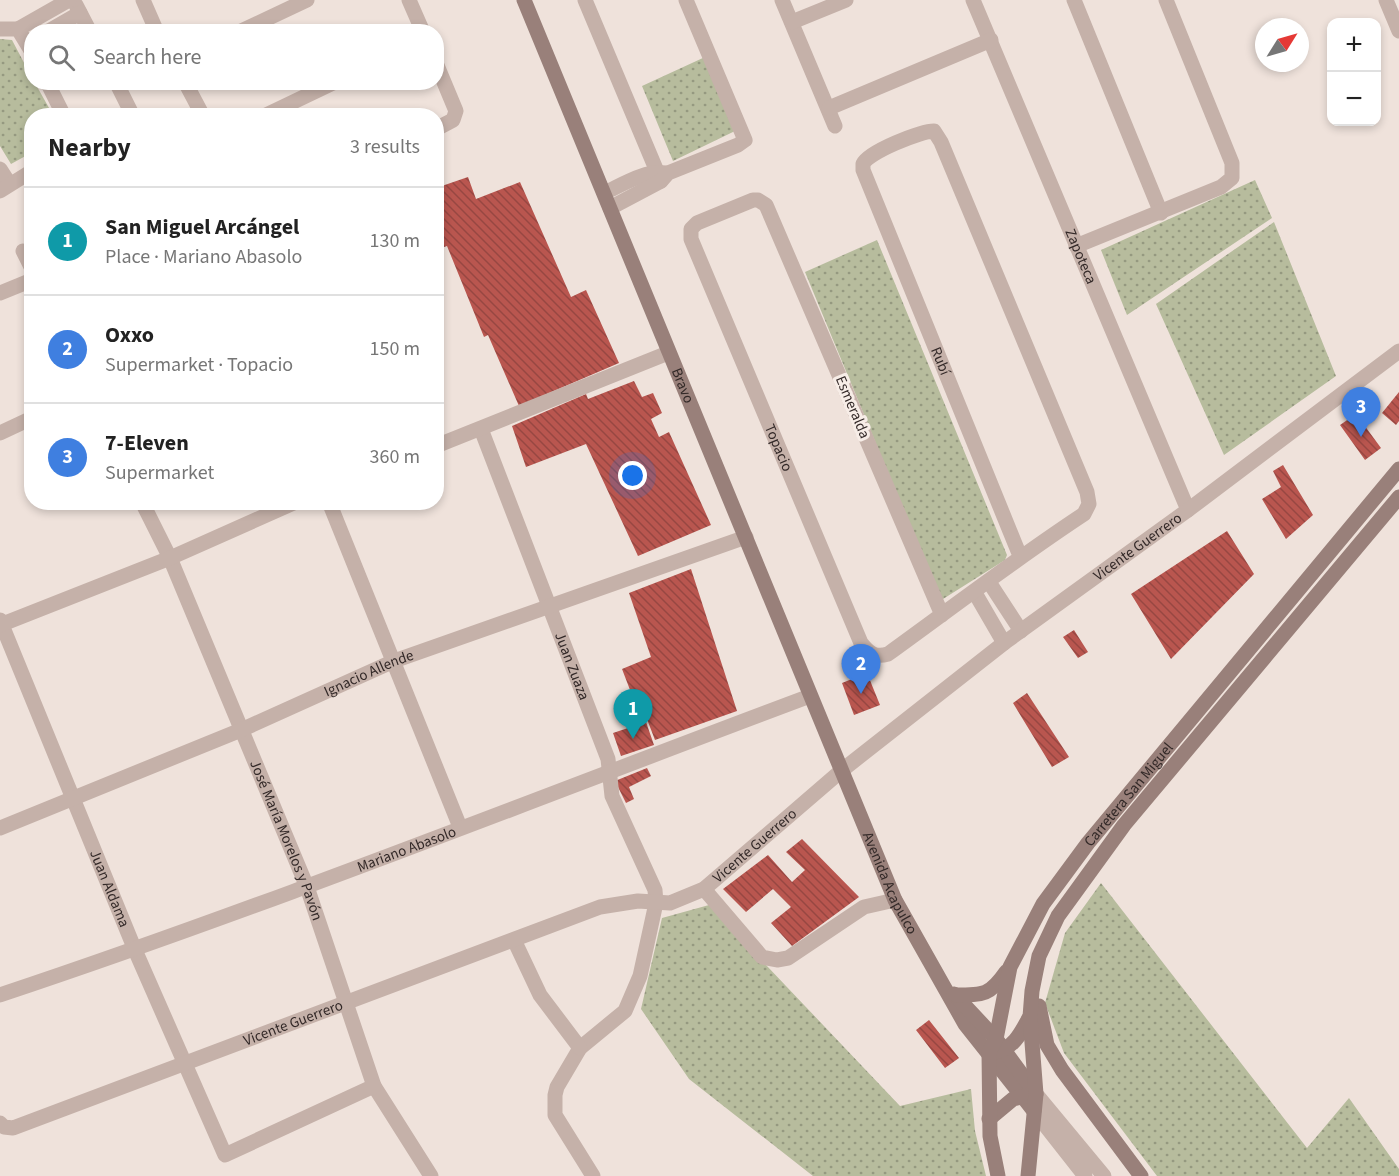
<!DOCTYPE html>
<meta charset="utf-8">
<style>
:root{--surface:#fff;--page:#f2f2f2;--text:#222;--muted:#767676;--line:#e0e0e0;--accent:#22504b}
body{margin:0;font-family:"Source Sans 3",sans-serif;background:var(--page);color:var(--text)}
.controls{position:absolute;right:18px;top:18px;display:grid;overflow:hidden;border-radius:12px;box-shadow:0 3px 9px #0003}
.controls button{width:54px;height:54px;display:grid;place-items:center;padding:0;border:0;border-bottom:2px solid var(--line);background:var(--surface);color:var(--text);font:30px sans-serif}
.compass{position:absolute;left:1255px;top:18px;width:54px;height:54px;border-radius:50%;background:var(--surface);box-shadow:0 3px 9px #0003;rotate:53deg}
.you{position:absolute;left:633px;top:476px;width:21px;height:21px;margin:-15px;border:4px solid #fff;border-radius:50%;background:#1a73e8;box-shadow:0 0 0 9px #1a73e833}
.badge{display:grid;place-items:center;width:39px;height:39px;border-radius:50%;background:var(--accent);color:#fff;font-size:20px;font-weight:700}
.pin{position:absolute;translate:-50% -50px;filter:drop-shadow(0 2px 3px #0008)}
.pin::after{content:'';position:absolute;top:32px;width:21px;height:18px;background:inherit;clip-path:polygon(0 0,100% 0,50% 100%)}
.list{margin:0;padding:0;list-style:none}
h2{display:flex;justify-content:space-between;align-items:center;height:78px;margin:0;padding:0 24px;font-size:26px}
h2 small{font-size:20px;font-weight:400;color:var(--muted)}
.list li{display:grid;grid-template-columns:39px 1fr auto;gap:18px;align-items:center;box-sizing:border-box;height:108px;padding:0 24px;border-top:2px solid var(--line)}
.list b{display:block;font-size:22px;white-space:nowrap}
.list p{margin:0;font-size:20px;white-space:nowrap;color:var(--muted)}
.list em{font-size:20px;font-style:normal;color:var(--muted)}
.icon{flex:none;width:33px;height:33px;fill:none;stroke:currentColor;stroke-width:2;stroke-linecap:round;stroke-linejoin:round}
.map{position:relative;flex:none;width:1399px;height:1176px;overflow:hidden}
.search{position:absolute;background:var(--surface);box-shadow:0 3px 9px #0003;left:24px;top:24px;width:420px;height:66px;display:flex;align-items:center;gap:15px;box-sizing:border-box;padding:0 21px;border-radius:24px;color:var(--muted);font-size:22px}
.panel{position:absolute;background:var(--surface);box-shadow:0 3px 9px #0003;left:24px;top:108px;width:420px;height:402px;border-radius:24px}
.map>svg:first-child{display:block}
.grass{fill:url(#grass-dots)}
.building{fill:url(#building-back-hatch)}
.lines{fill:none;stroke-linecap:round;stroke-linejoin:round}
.minor{stroke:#c5b1a9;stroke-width:15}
.tertiary{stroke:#c5b1a9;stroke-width:15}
.secondary{stroke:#99807a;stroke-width:15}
.labels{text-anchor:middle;stroke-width:6;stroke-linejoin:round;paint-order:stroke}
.street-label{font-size:15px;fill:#332928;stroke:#f7ede7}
</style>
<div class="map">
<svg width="1399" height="1176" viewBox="0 0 1399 1176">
<defs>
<pattern id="grass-dots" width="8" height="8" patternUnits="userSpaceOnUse" patternTransform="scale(1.5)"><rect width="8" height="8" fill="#b7bc9d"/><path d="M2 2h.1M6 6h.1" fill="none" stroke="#959980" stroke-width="1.8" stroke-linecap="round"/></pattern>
<pattern id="building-back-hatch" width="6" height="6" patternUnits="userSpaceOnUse" patternTransform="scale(1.5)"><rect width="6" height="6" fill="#b9564f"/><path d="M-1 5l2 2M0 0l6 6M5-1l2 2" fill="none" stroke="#974742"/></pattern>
</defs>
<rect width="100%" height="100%" fill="#efe2db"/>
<path class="grass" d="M 0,39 L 12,40 L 31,76 L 32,82 L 35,83 L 53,115 L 32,116 L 31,153 L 11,164 L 0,146 Z
M 705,57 L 735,131 L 673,161 L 642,86 Z
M 1255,180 L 1272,218 L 1127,315 L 1101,250 Z
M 1274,222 L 1336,376 L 1224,455 L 1156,304 Z
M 877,240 L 1007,555 L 1005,560 L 943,599 L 939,596 L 805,272 Z
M 1101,883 L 1307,1148 L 1349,1098 L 1399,1169 L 1399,1176 L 1157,1176 L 1064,1053 L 1045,1003 L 1065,933 Z
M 709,905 L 900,1106 L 971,1089 L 975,1131 L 986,1176 L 813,1176 L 689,1079 L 641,1009 L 662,918 Z"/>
<path class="building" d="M 468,177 L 476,199 L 520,182 L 571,297 L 586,290 L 619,363 L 519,406 L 488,335 L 484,337 L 447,246 L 436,250 L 436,188 Z
M 634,381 L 642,397 L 653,393 L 662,413 L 651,419 L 659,437 L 669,432 L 711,525 L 638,556 L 586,444 L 526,467 L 512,426 L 586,394 L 588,399 Z
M 1399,392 L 1399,421 L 1396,425 L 1382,413 Z
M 1356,414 L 1381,448 L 1365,460 L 1340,425 Z
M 1283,465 L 1313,515 L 1286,539 L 1262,499 L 1281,487 L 1273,471 Z
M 1227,531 L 1254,574 L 1171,659 L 1131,594 Z
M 691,569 L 737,711 L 655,740 L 645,714 L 640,716 L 622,669 L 651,657 L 629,593 Z
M 1074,630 L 1088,652 L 1078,658 L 1063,637 Z
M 867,673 L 880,705 L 854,715 L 842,683 Z
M 1027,693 L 1069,757 L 1052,767 L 1013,703 Z
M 646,722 L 654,745 L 621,756 L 613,733 Z
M 647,768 L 651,776 L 629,787 L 634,799 L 626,803 L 615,781 Z
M 802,839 L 859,897 L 792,946 L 771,923 L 791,907 L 773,889 L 746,912 L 723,889 L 768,855 L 792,882 L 805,870 L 786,852 Z
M 929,1020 L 959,1058 L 945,1068 L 916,1030 Z"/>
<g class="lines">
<g class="minor">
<path d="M 143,0 L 157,32"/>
<path d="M 409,0 L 423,32"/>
<path d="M 585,0 L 661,181"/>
<path d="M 782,0 L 835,126"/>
<path id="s1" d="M 973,0 L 1188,510"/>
<path d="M 1074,0 L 1161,213"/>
<path d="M 1386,0 L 1399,31"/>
<path d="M 76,5 L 90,32"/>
<path d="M 792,22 L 846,0"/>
<path d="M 0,29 L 18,29 L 32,52"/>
<path d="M 18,29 L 69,0"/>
<path d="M 47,32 L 80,13"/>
<path d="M 239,32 L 307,0"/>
<path d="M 436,63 L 456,111 L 453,120 L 436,129"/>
<path d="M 47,82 L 64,116"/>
<path d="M 116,82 L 133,116"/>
<path d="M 185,82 L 203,116"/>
<path d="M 829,108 L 991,40"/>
<path d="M 264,116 L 335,82"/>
<path d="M 0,169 L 9,183"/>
<path d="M 0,191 L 32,171"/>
<path d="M 604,193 C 622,185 645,170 665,173"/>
<path d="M 610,208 L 661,181 L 668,173 L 738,145 L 745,140 L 686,0"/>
<path d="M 1076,246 L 1221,187 L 1232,178 L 1232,163 L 1166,0"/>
<path d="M 23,251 L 32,269"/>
<path d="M 0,293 L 32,280"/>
<path id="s2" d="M 481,429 L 608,759 L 612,796 L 655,890 L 656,903 L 640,976 L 625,1011 L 580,1048 L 557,1087 L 555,1095 L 555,1115 L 593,1176"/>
<path d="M 0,433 L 32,418"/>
<path d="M 436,446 L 668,353"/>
<path id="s3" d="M 142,502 L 170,558 L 307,887 L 374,1086 L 431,1176"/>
<path d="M 329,502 L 460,827"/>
<path d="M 989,582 L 1021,631"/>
<path d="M 975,593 L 1004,643"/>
<path id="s4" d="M 942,615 L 766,205 L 758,200 L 753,200 L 697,223 L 691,229 L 691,239 L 861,643 C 869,653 875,658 888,654 C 953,607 1017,558 1084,514 L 1089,504 L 1087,492 L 941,142 L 934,131 C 921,131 868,152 863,164 L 863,170 L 1020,556"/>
<path id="s5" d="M 0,620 L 135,950 L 225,1155 L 374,1086"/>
<path d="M 0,625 L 170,558 L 296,502"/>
<path id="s6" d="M 0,828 L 241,730 L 394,661 L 746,537"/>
<path d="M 704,889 L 762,957 L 777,960 L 788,958 L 864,907 L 895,900"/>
<path d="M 514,940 L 540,995 L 580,1048"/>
<path id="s7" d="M 0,995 C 273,904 540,797 810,696"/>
<path id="s8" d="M 0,1123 L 4,1127 L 13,1128 L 600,907 L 638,901 L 670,903 L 704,889 L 841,771 L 1004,643 L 1188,510 L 1399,351"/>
</g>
<path class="tertiary" d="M 1036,1094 L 1104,1176
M 1034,1111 L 1085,1176"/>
<g class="secondary">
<path id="s9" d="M 524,0 L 895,900 L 965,1024 L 1034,1111"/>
<path d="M 954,994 L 996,1039 L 1036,1094"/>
<path d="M 956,995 C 984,995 990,995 1006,972"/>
<path d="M 1039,1006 L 1047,1045 L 1062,1070 L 1141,1176"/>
<path d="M 995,1052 C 1013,1049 1021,1033 1029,1018"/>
<path d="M 989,1119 L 1013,1099 L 1033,1094"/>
<path id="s10" d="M 998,1176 L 990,1136 L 989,1052 L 996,1039 L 1010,967 L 1043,904 L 1088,843 L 1399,469"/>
<path d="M 1028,1176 L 1036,1094 L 1030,1017 L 1032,991 L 1039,956 L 1058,916 L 1124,825 L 1399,497"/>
</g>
</g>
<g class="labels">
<g class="street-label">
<text dy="5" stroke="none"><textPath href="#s1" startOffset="278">Zapoteca</textPath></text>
<text dy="5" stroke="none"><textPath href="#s4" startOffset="1958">Rubí</textPath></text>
<text dy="5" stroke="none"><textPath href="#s9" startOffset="417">Bravo</textPath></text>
<text transform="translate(853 407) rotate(67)" y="5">Esmeralda</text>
<text dy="5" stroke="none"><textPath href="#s4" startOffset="766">Topacio</textPath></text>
<text dy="5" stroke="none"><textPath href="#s8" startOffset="1302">Vicente Guerrero</textPath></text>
<text dy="5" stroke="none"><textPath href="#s2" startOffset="254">Juan Zuaza</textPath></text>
<text dy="5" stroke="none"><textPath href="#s6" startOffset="400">Ignacio Allende</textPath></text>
<text dy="5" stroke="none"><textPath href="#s10" startOffset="423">Carretera San Miguel</textPath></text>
<text dy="5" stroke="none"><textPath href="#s3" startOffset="368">José María Morelos y Pavón</textPath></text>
<text dy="5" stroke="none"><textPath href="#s8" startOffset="816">Vicente Guerrero</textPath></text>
<text dy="5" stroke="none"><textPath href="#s7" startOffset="432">Mariano Abasolo</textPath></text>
<text dy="5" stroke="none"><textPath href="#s9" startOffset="956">Avenida Acapulco</textPath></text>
<text dy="5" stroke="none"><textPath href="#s5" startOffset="290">Juan Aldama</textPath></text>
<text dy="5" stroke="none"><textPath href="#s8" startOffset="314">Vicente Guerrero</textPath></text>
</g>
</g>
</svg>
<div class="controls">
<button>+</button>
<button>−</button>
</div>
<svg class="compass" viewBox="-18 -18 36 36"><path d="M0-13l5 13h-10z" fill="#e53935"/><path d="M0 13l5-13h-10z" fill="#767676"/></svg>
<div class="you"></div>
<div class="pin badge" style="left:633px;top:739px;background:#0f9aa8">1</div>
<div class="pin badge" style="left:861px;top:694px;background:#3f7fe0">2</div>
<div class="pin badge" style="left:1361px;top:437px;background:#3f7fe0">3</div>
<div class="search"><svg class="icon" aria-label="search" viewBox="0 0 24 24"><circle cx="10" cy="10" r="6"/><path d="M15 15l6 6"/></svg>Search here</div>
<section class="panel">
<h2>Nearby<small>3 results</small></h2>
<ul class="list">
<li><span class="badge" style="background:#0f9aa8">1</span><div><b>San Miguel Arcángel</b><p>Place · Mariano Abasolo</p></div><em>130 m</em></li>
<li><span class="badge" style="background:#3f7fe0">2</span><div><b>Oxxo</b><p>Supermarket · Topacio</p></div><em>150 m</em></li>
<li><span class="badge" style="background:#3f7fe0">3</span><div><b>7-Eleven</b><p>Supermarket</p></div><em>360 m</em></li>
</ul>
</section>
</div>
